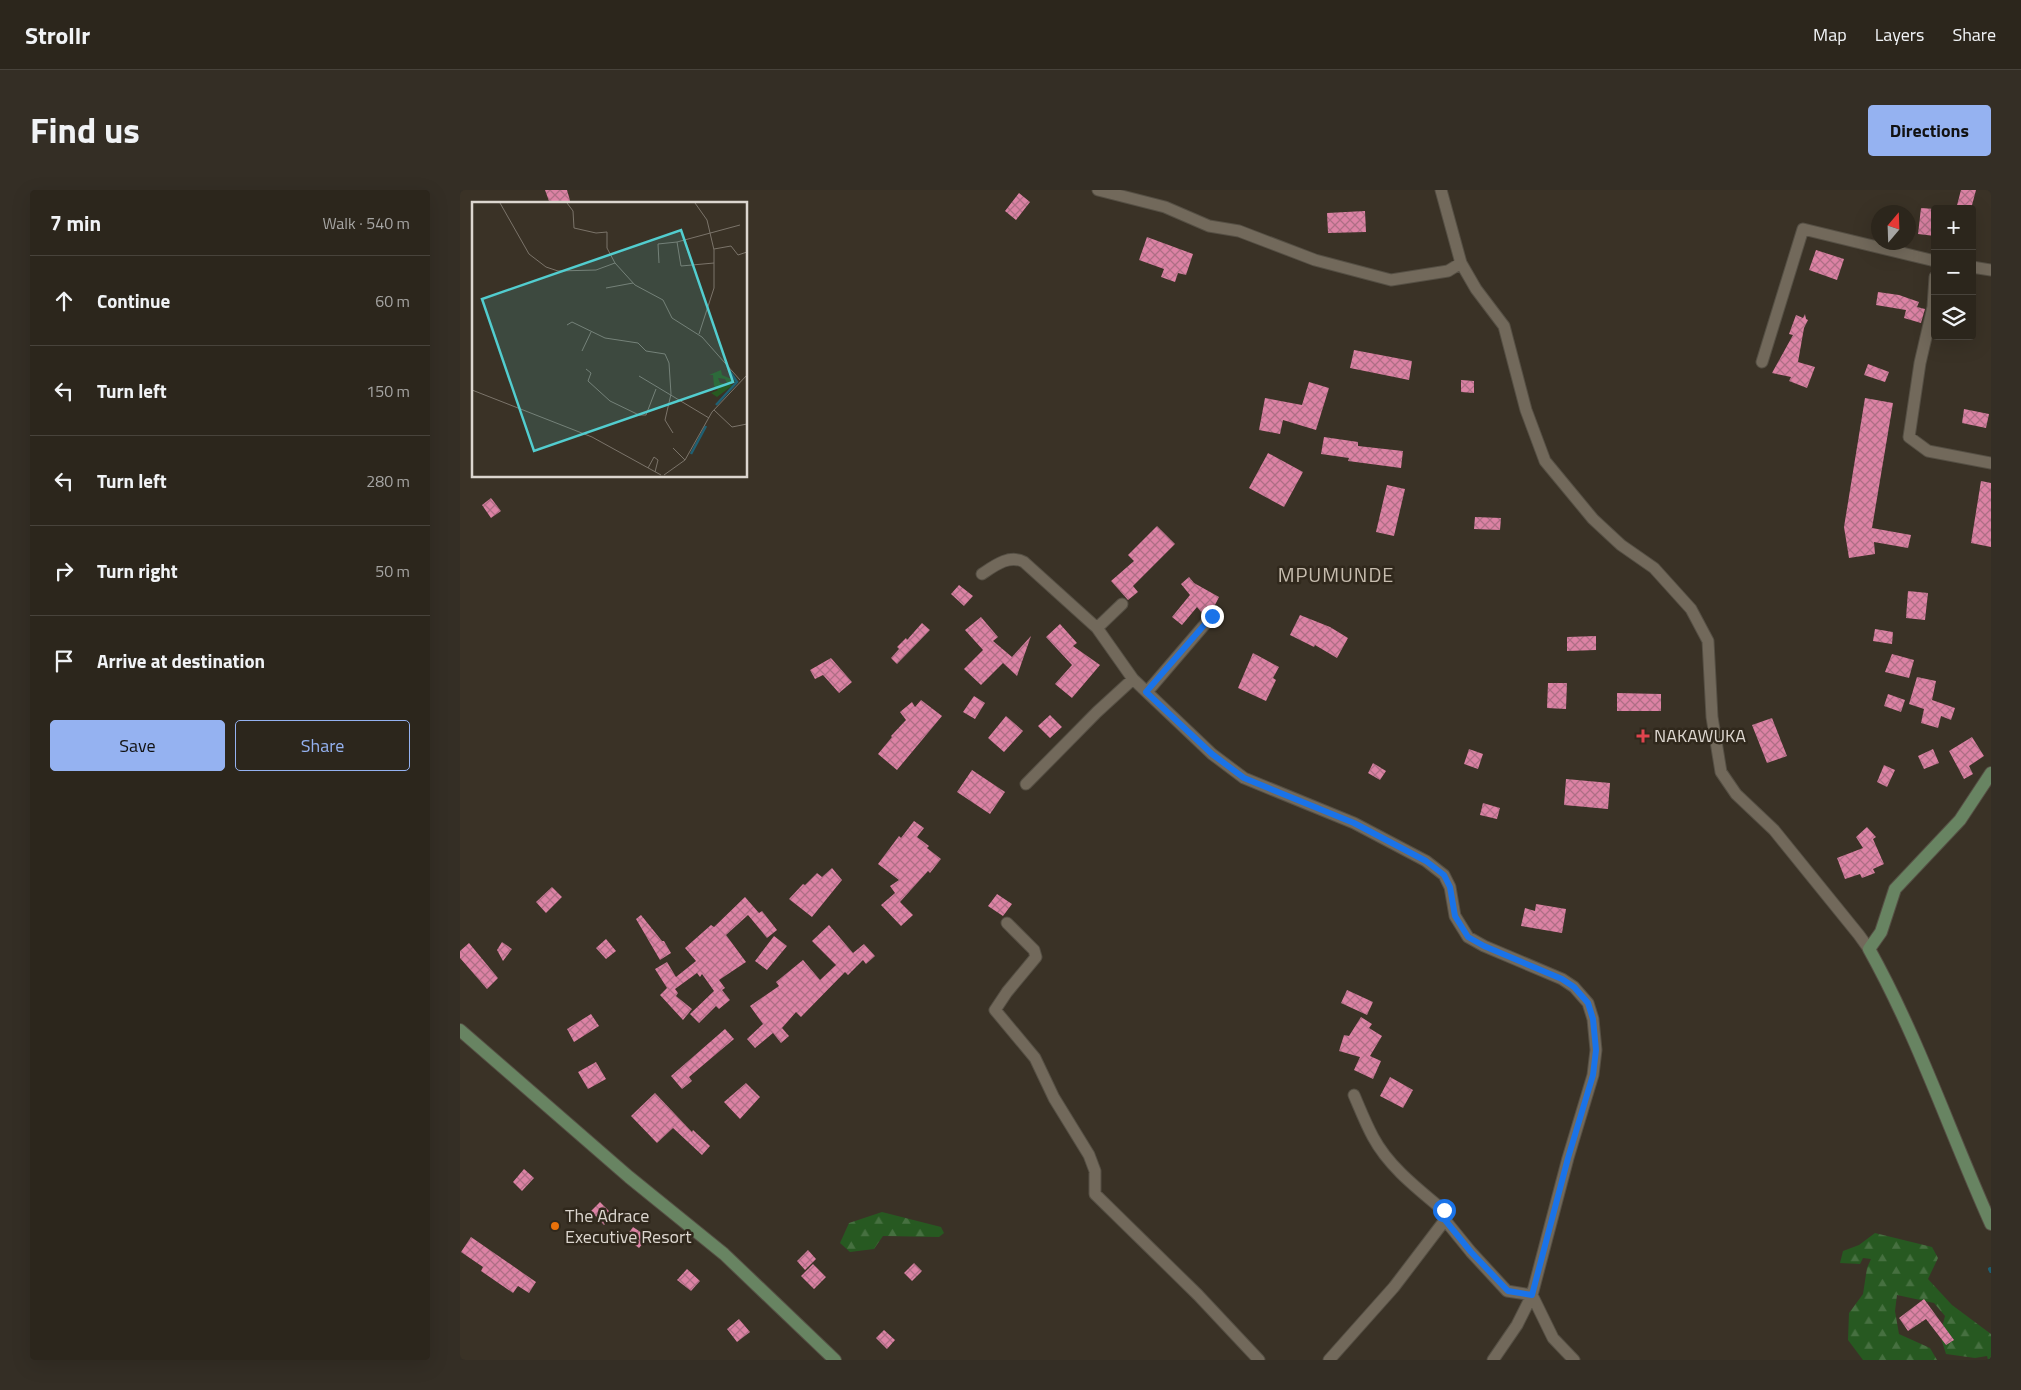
<!DOCTYPE html>
<meta charset="utf-8">
<style>
:root{--surface:#2c261c;--page:#342e25;--text:#f1f3f6;--muted:#a6a5a3;--line:#48433b;--accent:#95b2f1}
body{margin:0;font-family:"Titillium Web",sans-serif;background:var(--page);color:var(--text)}
.controls{position:absolute;right:15px;top:15px;display:grid;overflow:hidden;border-radius:5px;box-shadow:0 5px 20px #0002}
.controls button{width:45px;height:45px;display:grid;place-items:center;padding:0;border:0;border-bottom:1px solid var(--line);background:var(--surface);color:var(--text);font:25px sans-serif}
.compass{position:absolute;left:1411px;top:15px;width:45px;height:45px;border-radius:50%;background:var(--surface);box-shadow:0 5px 20px #0002;rotate:19deg}
.stop{position:absolute;width:15px;height:15px;margin:-11px;border:4px solid #1a73e8;border-radius:50%;background:#fff}
.stop.end{background:#1a73e8;border-color:#fff;box-shadow:0 1px 5px #0008}
.list{margin:0;padding:0;list-style:none}
h2{display:flex;justify-content:space-between;align-items:center;height:65px;margin:0;padding:0 20px;font-size:21px}
h2 small{font-size:16px;font-weight:400;color:var(--muted)}
.list li{display:grid;grid-template-columns:32px 1fr auto;gap:15px;align-items:center;box-sizing:border-box;height:90px;padding:0 20px;border-top:1px solid var(--line)}
.list b{display:block;font-size:19px;white-space:nowrap}
.list em{font-size:16px;font-style:normal;color:var(--muted)}
.actions{display:flex;gap:10px;padding:15px 20px}
.actions a{flex:1;padding:11px 0;border:1px solid var(--accent);border-radius:5px;text-align:center;font-size:18px;color:var(--accent)}
.actions .main{background:var(--accent);color:#111}
.icon{flex:none;width:28px;height:28px;fill:none;stroke:currentColor;stroke-width:2;stroke-linecap:round;stroke-linejoin:round}
.map{position:relative;flex:none;width:1531px;height:1170px;overflow:hidden;border-radius:5px}
header{display:flex;align-items:center;gap:30px;box-sizing:border-box;height:70px;padding:0 25px;background:var(--surface);border-bottom:1px solid var(--line)}
header strong{font-size:24px}
nav{display:flex;gap:28px;margin-inline-start:auto;font-size:18px}
.intro{display:flex;align-items:center;justify-content:space-between;box-sizing:border-box;height:120px;padding:0 30px}
h1{margin:0;font-size:35px}
.button{padding:12px 22px;border-radius:5px;background:var(--accent);color:#111;font-size:18px;font-weight:700}
main{display:flex;gap:30px;padding:0 30px}
aside{flex:1;background:var(--surface);border-radius:5px;box-shadow:0 5px 20px #0002}
.map>svg:first-child{display:block}
.forest{fill:url(#forest-firs)}
.lines{fill:none;stroke-linecap:round;stroke-linejoin:round}
.stream{stroke:#1f6073;stroke-width:4}
.building{fill:url(#building-cross-hatch)}
.street-casing{stroke:#554f44;stroke-width:13}
.secondary-casing{stroke:#554f44;stroke-width:14}
.street{stroke:#72695b;stroke-width:11}
.secondary{stroke:#688462;stroke-width:12}
.route{stroke:#1a73e8;stroke-width:6}
.health-dot{fill:#e0444e;stroke:#30281c;stroke-width:2}
.food-dot{fill:#e8710a;stroke:#30281c;stroke-width:2}
.labels{text-anchor:middle;stroke-width:5;stroke-linejoin:round;paint-order:stroke}
.poi-label{font-size:18px;fill:#dcd6cf;stroke:#30281c;text-anchor:start}
.quarter-label{font-size:20px;letter-spacing:1px;fill:#c6bcae;stroke:#30281c}
.inset-river{fill:none;stroke:#1f6073;stroke-width:2.5}
.inset-road{fill:none;stroke:#7b746a;stroke-width:1}
.view{fill:#52cdcf;fill-opacity:0.15;stroke:#52cdcf;stroke-width:2.5}
.inset-edge{fill:none;stroke:#dcd6cf;stroke-width:2.5}
</style>
<header>
<strong>Strollr</strong>
<nav><a>Map</a><a>Layers</a><a>Share</a></nav>
</header>
<div class="intro"><h1>Find us</h1><a class="button">Directions</a></div>
<main>
<aside>
<h2>7 min<small>Walk · 540 m</small></h2>
<ul class="list">
<li><svg class="icon" aria-label="ahead" viewBox="0 0 24 24"><path d="M12 20V5M6 11l6-6 6 6"/></svg><div><b>Continue</b></div><em>60 m</em></li>
<li><svg class="icon" aria-label="left" viewBox="0 0 24 24"><path d="M17 20v-9H6M10 6l-5 5 5 5"/></svg><div><b>Turn left</b></div><em>150 m</em></li>
<li><svg class="icon" aria-label="left" viewBox="0 0 24 24"><path d="M17 20v-9H6M10 6l-5 5 5 5"/></svg><div><b>Turn left</b></div><em>280 m</em></li>
<li><svg class="icon" aria-label="right" viewBox="0 0 24 24"><path d="M7 20v-9h11M14 6l5 5-5 5"/></svg><div><b>Turn right</b></div><em>50 m</em></li>
<li><svg class="icon" aria-label="arrive" viewBox="0 0 24 24"><path d="M6 21V4h12l-3 4 3 4H6"/></svg><div><b>Arrive at destination</b></div></li>
</ul>
<div class="actions"><a class="main">Save</a><a>Share</a></div>
</aside>
<div class="map">
<svg width="1531" height="1170" viewBox="0 0 1531 1170">
<defs>
<pattern id="forest-firs" width="22" height="20" patternUnits="userSpaceOnUse" patternTransform="scale(1.25)"><rect width="22" height="20" fill="#275921"/><path d="M5 1l3.5 6h-7zM16 11l3.5 6h-7z" fill="#467040"/></pattern>
<pattern id="building-cross-hatch" width="8" height="8" patternUnits="userSpaceOnUse" patternTransform="scale(1.25)"><rect width="8" height="8" fill="#dc82a4"/><path d="M0 0l8 8M0 8l8-8" fill="none" stroke="#ae6e85"/></pattern>
</defs>
<rect width="100%" height="100%" fill="#3a3226"/>
<path class="forest" d="M 422,1022 L 481,1037 L 484,1043 L 479,1047 L 423,1046 L 414,1059 L 390,1062 L 380,1053 L 389,1033 Z
M 1415,1043 L 1472,1057 L 1478,1068 L 1468,1089 L 1492,1115 L 1531,1144 L 1531,1170 L 1528,1170 L 1527,1166 L 1515,1168 L 1486,1164 L 1480,1145 L 1485,1126 L 1474,1113 L 1437,1105 L 1435,1121 L 1439,1144 L 1470,1158 L 1477,1170 L 1403,1170 L 1388,1150 L 1389,1123 L 1403,1104 L 1407,1078 L 1411,1069 L 1403,1068 L 1400,1074 L 1380,1073 L 1383,1061 L 1399,1055 Z"/>
<g class="lines">
<path class="stream" d="M 1530,1079 L 1531,1081"/>
</g>
<path class="building" d="M 85,0 L 107,0 L 111,14 L 90,14 Z
M 1501,0 L 1516,0 L 1511,19 L 1496,19 Z
M 559,3 L 570,12 L 556,30 L 545,21 Z
M 1461,18 L 1475,19 L 1475,46 L 1458,44 Z
M 905,21 L 906,42 L 868,43 L 867,23 Z
M 687,47 L 733,64 L 726,85 L 718,83 L 715,92 L 701,87 L 704,79 L 679,70 Z
M 1356,60 L 1384,69 L 1377,90 L 1349,80 Z
M 1418,102 L 1439,105 L 1459,112 L 1457,117 L 1465,119 L 1461,133 L 1444,128 L 1446,120 L 1416,115 Z
M 1345,124 L 1346,129 L 1348,130 L 1344,138 L 1338,172 L 1355,177 L 1347,198 L 1329,191 L 1331,187 L 1312,183 L 1333,145 L 1329,144 L 1336,125 L 1343,128 Z
M 894,160 L 952,171 L 949,190 L 890,178 Z
M 1408,174 L 1429,182 L 1425,192 L 1404,185 Z
M 1001,190 L 1014,191 L 1014,203 L 1001,202 Z
M 849,192 L 869,198 L 856,240 L 823,230 L 820,244 L 799,240 L 805,208 L 842,215 Z
M 1405,208 L 1433,213 L 1412,338 L 1451,345 L 1448,358 L 1414,352 L 1415,364 L 1389,368 L 1384,337 Z
M 1504,219 L 1529,224 L 1526,238 L 1502,233 Z
M 864,247 L 898,252 L 898,256 L 943,261 L 941,278 L 888,271 L 889,268 L 861,264 Z
M 808,263 L 843,282 L 824,317 L 789,298 Z
M 1521,291 L 1531,293 L 1531,357 L 1511,353 Z
M 927,295 L 945,299 L 934,346 L 916,342 Z
M 31,308 L 41,321 L 31,328 L 22,315 Z
M 1015,327 L 1041,328 L 1040,340 L 1014,339 Z
M 697,336 L 715,354 L 673,396 L 678,402 L 668,410 L 651,391 L 674,371 L 668,365 Z
M 729,387 L 734,393 L 759,407 L 753,419 L 749,416 L 742,423 L 737,417 L 722,435 L 712,427 L 730,405 L 721,394 Z
M 499,395 L 513,406 L 504,416 L 491,404 Z
M 1448,401 L 1468,403 L 1465,430 L 1446,428 Z
M 840,425 L 870,437 L 888,448 L 877,468 L 855,455 L 854,457 L 830,445 Z
M 521,427 L 538,447 L 533,451 L 552,467 L 571,446 L 557,486 L 543,473 L 521,495 L 504,479 L 523,460 L 505,440 Z
M 462,433 L 470,440 L 437,474 L 431,468 L 439,459 L 437,457 L 446,448 L 447,450 Z
M 600,434 L 617,453 L 613,456 L 640,475 L 612,508 L 595,494 L 612,475 L 586,447 Z
M 1415,439 L 1433,442 L 1432,454 L 1413,451 Z
M 1136,446 L 1136,460 L 1107,461 L 1107,447 Z
M 793,463 L 819,477 L 813,488 L 816,490 L 806,511 L 778,498 Z
M 1432,464 L 1454,470 L 1449,488 L 1425,482 Z
M 371,468 L 392,492 L 379,503 L 363,485 L 355,489 L 350,480 Z
M 1457,487 L 1476,491 L 1472,510 L 1495,518 L 1491,530 L 1481,526 L 1478,538 L 1461,533 L 1464,519 L 1449,514 Z
M 1088,493 L 1107,493 L 1106,519 L 1087,518 Z
M 1157,503 L 1201,504 L 1201,521 L 1157,521 Z
M 1428,504 L 1445,510 L 1441,522 L 1424,516 Z
M 514,506 L 525,513 L 515,529 L 503,522 Z
M 461,510 L 482,526 L 437,580 L 418,564 L 432,547 L 431,546 L 446,530 L 440,522 L 452,512 L 455,517 Z
M 590,525 L 602,537 L 590,548 L 578,536 Z
M 546,526 L 563,541 L 544,562 L 528,548 Z
M 1312,528 L 1327,566 L 1307,573 L 1292,535 Z
M 1512,547 L 1524,566 L 1509,576 L 1513,584 L 1504,589 L 1489,561 Z
M 1009,559 L 1023,564 L 1018,579 L 1004,574 Z
M 1473,559 L 1479,573 L 1464,579 L 1458,566 Z
M 913,573 L 926,581 L 920,590 L 908,583 Z
M 1424,575 L 1435,580 L 1427,597 L 1417,592 Z
M 512,580 L 545,602 L 530,624 L 497,602 Z
M 1106,589 L 1150,593 L 1148,619 L 1104,615 Z
M 1023,613 L 1040,618 L 1037,629 L 1020,625 Z
M 454,631 L 464,638 L 457,647 L 469,656 L 467,658 L 481,669 L 470,683 L 468,681 L 440,712 L 453,725 L 441,736 L 421,715 L 435,703 L 430,696 L 439,690 L 418,674 L 439,646 L 441,648 Z
M 1407,637 L 1416,647 L 1413,649 L 1424,674 L 1413,679 L 1415,683 L 1402,688 L 1400,684 L 1385,689 L 1377,668 L 1403,658 L 1396,647 Z
M 372,678 L 382,690 L 352,727 L 329,709 L 343,694 L 345,695 L 357,683 L 362,687 Z
M 92,697 L 102,707 L 86,723 L 76,712 Z
M 537,704 L 552,714 L 543,726 L 528,716 Z
M 285,707 L 299,723 L 302,721 L 317,740 L 307,748 L 288,725 L 266,745 L 286,772 L 259,790 L 265,798 L 262,800 L 270,810 L 259,819 L 256,816 L 239,833 L 230,824 L 254,801 L 242,784 L 240,787 L 237,783 L 215,799 L 218,803 L 216,806 L 232,819 L 223,830 L 200,805 L 207,798 L 195,779 L 207,772 L 216,787 L 236,771 L 225,758 L 251,735 L 254,737 Z
M 1076,714 L 1106,719 L 1102,743 L 1061,736 L 1065,718 L 1075,721 Z
M 181,725 L 202,751 L 204,751 L 211,763 L 200,770 L 176,729 Z
M 369,735 L 393,763 L 404,754 L 415,766 L 406,774 L 403,770 L 388,785 L 385,782 L 341,827 L 336,822 L 322,838 L 329,846 L 321,853 L 313,843 L 295,858 L 287,849 L 303,834 L 290,816 L 319,796 L 316,792 L 343,770 L 360,790 L 376,775 L 352,751 Z
M 314,746 L 327,756 L 307,780 L 295,771 Z
M 146,749 L 156,761 L 146,769 L 136,758 Z
M 42,752 L 52,759 L 43,771 L 37,760 Z
M 9,753 L 38,788 L 27,799 L 0,768 L 0,761 Z
M 887,800 L 913,812 L 907,825 L 881,813 Z
M 131,824 L 139,836 L 114,852 L 107,839 Z
M 901,827 L 912,834 L 909,838 L 922,846 L 910,866 L 921,871 L 913,889 L 894,880 L 900,867 L 879,861 L 884,845 L 889,846 Z
M 265,839 L 274,849 L 229,887 L 232,891 L 222,899 L 211,886 Z
M 136,872 L 146,889 L 128,899 L 118,882 Z
M 930,887 L 953,900 L 943,918 L 920,906 Z
M 286,893 L 300,907 L 280,929 L 264,912 Z
M 195,903 L 232,942 L 233,940 L 250,956 L 242,965 L 213,938 L 197,953 L 171,926 Z
M 64,979 L 74,988 L 62,1001 L 53,992 Z
M 140,1012 L 154,1026 L 144,1035 L 131,1021 Z
M 173,1037 L 188,1047 L 179,1058 L 165,1048 Z
M 11,1047 L 76,1092 L 69,1103 L 58,1096 L 53,1103 L 21,1081 L 23,1077 L 1,1062 Z
M 348,1060 L 356,1069 L 345,1080 L 337,1071 Z
M 454,1073 L 462,1081 L 452,1091 L 444,1083 Z
M 353,1074 L 366,1087 L 354,1099 L 341,1086 Z
M 227,1079 L 240,1091 L 231,1101 L 217,1090 Z
M 1464,1109 L 1494,1150 L 1486,1155 L 1466,1129 L 1448,1141 L 1439,1128 Z
M 279,1129 L 290,1142 L 277,1152 L 267,1139 Z
M 424,1140 L 435,1150 L 427,1159 L 416,1148 Z"/>
<g class="lines">
<g class="street-casing">
<path id="street" d="M 638,0 L 705,17 L 749,36 L 779,41 L 855,70 L 931,90 L 988,81 L 1001,73
M 981,0 L 1001,73 L 1016,99 L 1044,136 L 1066,220 L 1085,271 L 1133,329 L 1161,355 L 1194,378 L 1231,419 L 1248,451 L 1252,527 L 1261,582 L 1276,604 L 1314,640 L 1399,745 L 1409,759
M 1512,77 L 1531,80
M 1475,87 L 1473,117 L 1460,173 L 1449,247 L 1468,261 L 1531,273
M 1302,172 L 1343,39 L 1475,71
M 522,384 C 534,376 549,364 564,372 L 637,438 L 673,489 L 752,564 L 784,588 L 894,633 L 966,671 L 984,685 L 990,697 L 995,726 L 1008,747 L 1024,756 L 1102,789 L 1114,797 L 1128,813 L 1133,829 L 1136,860 L 1133,885 L 1108,968 L 1072,1105 L 1057,1135 L 1033,1170
M 637,438 L 662,414
M 687,502 L 752,426
M 566,594 L 637,522 L 673,489
M 547,733 L 574,760 L 576,767 L 547,802 L 535,820 L 575,868 L 594,908 L 629,965 L 635,981 L 635,1004 L 738,1105 L 799,1170
M 894,905 C 900,919 906,934 913,947 C 929,977 958,999 983,1020 L 985,1030 L 1011,1062 L 1047,1101 L 1072,1105 L 1093,1148 L 1114,1170
M 869,1170 L 934,1097 L 985,1030"/>
</g>
<g class="secondary-casing">
<path id="secondary" d="M 1531,583 L 1500,630 L 1435,699 L 1421,742 L 1409,759 C 1458,847 1490,943 1531,1034
M 0,840 L 169,987 L 264,1064 L 375,1170"/>
</g>
<use href="#street" class="street"/>
<use href="#secondary" class="secondary"/>
</g>
<g class="lines">
<path class="route" d="M 752,426 L 686,502 L 752,564 L 784,588 L 894,633 L 966,671 L 984,685 L 990,697 L 995,726 L 1008,747 L 1024,756 L 1102,789 L 1114,797 L 1128,813 L 1133,829 L 1136,860 L 1133,885 L 1108,968 L 1072,1105 L 1048,1101 L 1011,1062 L 985,1030 L 984,1020"/>
</g>
<path class="health-dot" d="M1180.5 538.5h5v5h5v5h-5v5h-5v-5h-5v-5h5z"/>
<circle class="food-dot" cx="95" cy="1036" r="5"/>
<g class="labels">
<g class="poi-label">
<text x="1194" y="552">NAKAWUKA</text>
<text x="105" y="1032">The Adrace<tspan x="105" dy="21">Executive Resort</tspan></text>
</g>
<g class="quarter-label">
<text x="876" y="392">MPUMUNDE</text>
</g>
</g>
<g transform="translate(12 12)">
<rect width="275" height="275" fill="#3a3226"/>
<path d="M 249,168 L 250,173 L 264,179 L 255,181 L 253,177 L 246,176 L 248,181 L 261,183 L 245,195 L 239,191 L 246,188 L 242,184 L 241,173 L 237,173 Z" fill="#275921"/>
<path class="inset-river" d="M 244,203 L 265,180 L 257,168M 219,252 L 234,224"/>
<path class="inset-road" d="M 28,1 L 57,52 L 74,65 L 86,69 L 124,68 L 143,61M 95,1 L 101,9 L 102,26 L 124,31 L 135,30 L 135,46 L 143,61 L 163,83 L 191,98 L 200,116 L 230,135 L 268,178M 223,1 L 235,18 L 242,48 L 242,86 L 227,132M 242,47 L 259,44 L 266,53 L 275,50M 187,61 L 186,42 L 205,40M 242,61 L 209,64 L 205,40 L 268,23M 134,86 L 161,81M 95,123 L 100,120 L 133,136 L 166,141 L 174,149 L 193,152 L 197,161 L 199,192 L 193,218 L 201,231M 110,149 L 119,130M 114,167 L 119,171 L 116,179 L 138,199 L 167,213 L 174,213 L 184,187M 167,174 L 237,216M 0,188 L 120,235 L 189,273M 242,208 L 260,225 L 275,222M 201,246 L 213,258M 176,266 L 182,255 L 186,258 L 183,270M 192,273 L 213,258 L 240,210 L 275,173"/>
<path class="view" d="M 209,28 L 261,180 L 62,249 L 10,97 Z"/>
<rect width="275" height="275" class="inset-edge"/>
</g>
</svg>
<div class="controls">
<button>+</button>
<button>−</button>
<button><svg class="icon" aria-label="layers" viewBox="0 0 24 24"><path d="M12 4l9 5-9 5-9-5zM3 14l9 5 9-5"/></svg></button>
</div>
<svg class="compass" viewBox="-18 -18 36 36"><path d="M0-13l5 13h-10z" fill="#e53935"/><path d="M0 13l5-13h-10z" fill="#a6a5a3"/></svg>
<div class="stop" style="left:984px;top:1020px"></div>
<div class="stop end" style="left:752px;top:426px"></div>
</div>
</main>
